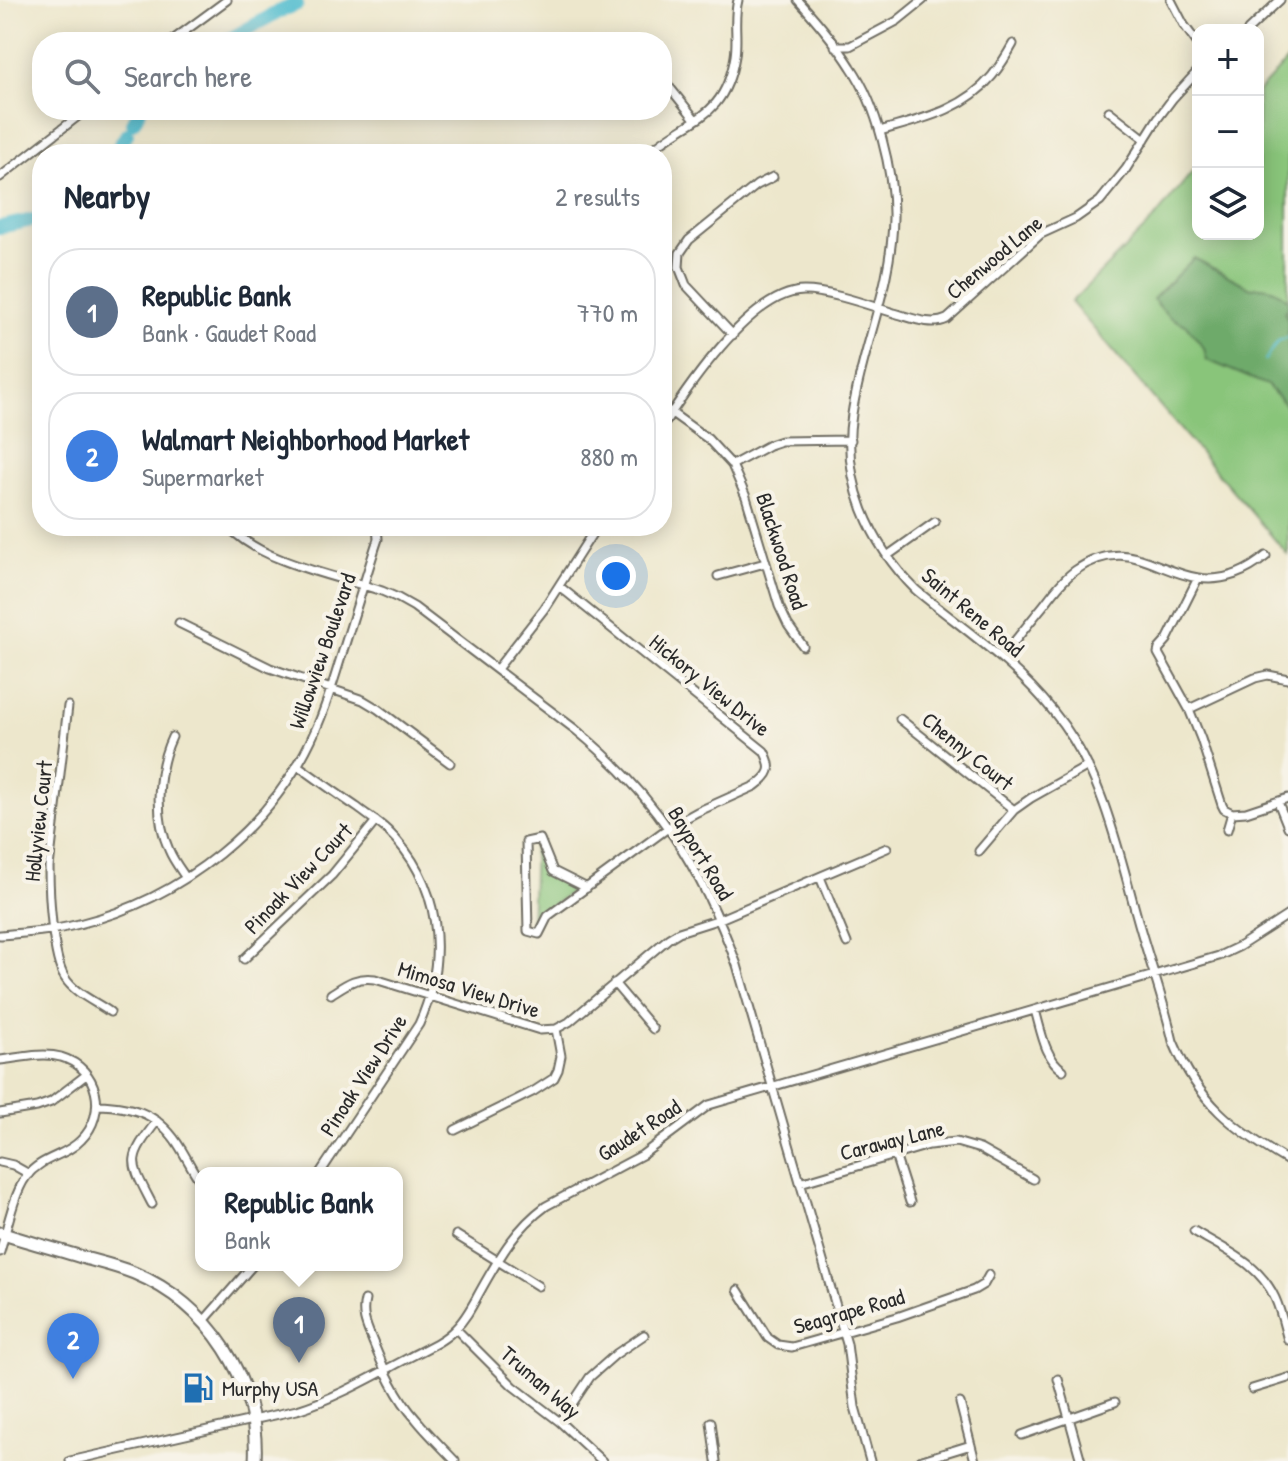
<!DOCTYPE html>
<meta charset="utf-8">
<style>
:root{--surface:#fff;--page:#f6f6f7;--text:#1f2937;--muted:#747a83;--line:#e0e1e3;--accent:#b45309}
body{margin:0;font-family:"Patrick Hand",sans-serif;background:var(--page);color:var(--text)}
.controls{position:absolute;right:24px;top:24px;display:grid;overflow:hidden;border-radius:16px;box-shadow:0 4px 20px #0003}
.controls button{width:72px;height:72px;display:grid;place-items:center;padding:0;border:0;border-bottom:2px solid var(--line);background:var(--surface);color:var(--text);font:40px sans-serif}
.you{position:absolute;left:616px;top:576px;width:28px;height:28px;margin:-20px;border:6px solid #fff;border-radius:50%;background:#1a73e8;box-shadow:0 0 0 12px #1a73e833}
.badge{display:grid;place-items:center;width:52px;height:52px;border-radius:50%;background:var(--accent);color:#fff;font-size:26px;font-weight:700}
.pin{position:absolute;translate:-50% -66px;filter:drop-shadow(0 2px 4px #0008)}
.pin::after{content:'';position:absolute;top:42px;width:28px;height:24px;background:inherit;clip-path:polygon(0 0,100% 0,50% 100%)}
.popup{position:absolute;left:195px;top:1167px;width:208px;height:104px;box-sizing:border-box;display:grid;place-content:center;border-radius:16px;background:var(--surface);filter:drop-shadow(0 2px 6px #0005);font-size:26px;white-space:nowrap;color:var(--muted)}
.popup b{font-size:30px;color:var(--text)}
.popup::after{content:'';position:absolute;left:50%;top:100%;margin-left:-16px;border:16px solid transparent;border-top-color:var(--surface)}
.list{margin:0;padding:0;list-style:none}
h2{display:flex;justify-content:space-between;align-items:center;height:104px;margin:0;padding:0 32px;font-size:34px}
h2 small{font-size:26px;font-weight:400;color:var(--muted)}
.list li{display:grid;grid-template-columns:52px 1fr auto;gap:24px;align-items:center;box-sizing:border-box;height:128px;margin:0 16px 16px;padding:0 16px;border:2px solid var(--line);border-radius:32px}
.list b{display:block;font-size:30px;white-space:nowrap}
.list p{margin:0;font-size:26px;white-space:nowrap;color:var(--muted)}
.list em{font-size:26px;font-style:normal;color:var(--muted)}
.icon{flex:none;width:44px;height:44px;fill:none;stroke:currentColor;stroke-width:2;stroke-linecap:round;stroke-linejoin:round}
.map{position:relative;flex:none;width:1288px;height:1461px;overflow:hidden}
.search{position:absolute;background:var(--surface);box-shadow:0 4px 20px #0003;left:32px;top:32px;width:640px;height:88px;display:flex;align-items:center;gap:20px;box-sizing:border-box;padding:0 28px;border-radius:32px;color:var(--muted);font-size:30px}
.panel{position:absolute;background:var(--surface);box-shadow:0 4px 20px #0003;left:32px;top:144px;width:640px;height:392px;border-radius:32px}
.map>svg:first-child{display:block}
.green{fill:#89c57a;stroke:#5a7852;stroke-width:2}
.forest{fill:#6eaa6a;stroke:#4c6a4a;stroke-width:2}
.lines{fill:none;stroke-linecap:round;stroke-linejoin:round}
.stream{stroke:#53bdcf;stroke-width:2}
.river{stroke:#53bdcf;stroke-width:14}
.minor-casing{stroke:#6f6d63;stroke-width:11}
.secondary-casing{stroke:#6f6d63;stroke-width:15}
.minor{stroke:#fff;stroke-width:7}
.secondary{stroke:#fff;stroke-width:11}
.labels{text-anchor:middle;stroke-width:8;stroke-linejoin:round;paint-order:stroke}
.street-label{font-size:22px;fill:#2b2b2b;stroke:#f7f3e8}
.poi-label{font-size:22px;fill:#2b2b2b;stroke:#f7f3e8;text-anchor:start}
</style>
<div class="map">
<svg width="1288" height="1461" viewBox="0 0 1288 1461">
<rect width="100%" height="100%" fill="#f7f3e8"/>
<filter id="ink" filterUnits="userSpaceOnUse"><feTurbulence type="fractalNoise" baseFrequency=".0125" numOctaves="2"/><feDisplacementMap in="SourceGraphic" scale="16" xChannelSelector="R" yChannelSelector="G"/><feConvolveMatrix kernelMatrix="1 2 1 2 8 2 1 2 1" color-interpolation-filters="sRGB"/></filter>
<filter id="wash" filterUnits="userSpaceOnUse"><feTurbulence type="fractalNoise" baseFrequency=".006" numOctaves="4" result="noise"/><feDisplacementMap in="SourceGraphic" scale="32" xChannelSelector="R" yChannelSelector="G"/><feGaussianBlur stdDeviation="1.8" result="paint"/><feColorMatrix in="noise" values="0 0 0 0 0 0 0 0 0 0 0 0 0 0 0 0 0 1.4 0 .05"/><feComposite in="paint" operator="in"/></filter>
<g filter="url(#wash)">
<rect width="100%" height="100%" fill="#ede7cc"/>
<path class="green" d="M 1288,59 L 1288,555 L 1071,302 L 1153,220 L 1198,165 L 1198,234 L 1258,234 L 1258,92 Z
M 534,846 L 552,878 L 577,888 L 540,914 L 535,927 L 531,927 Z"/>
<path class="forest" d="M 1194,258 L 1251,288 C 1266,285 1279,290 1288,301 L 1288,308 L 1284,312 L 1288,320 L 1288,408 L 1267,385 L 1207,360 L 1204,348 L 1186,325 L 1169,317 L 1153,299 Z"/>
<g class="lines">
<path class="stream" d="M 1265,360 L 1278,341 L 1288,337"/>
<path class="river" d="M 224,42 L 278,12 L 297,4
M 133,123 L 140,110
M 114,154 L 127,134
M 0,227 L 42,218"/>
</g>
</g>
<g filter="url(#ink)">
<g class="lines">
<g class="minor-casing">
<path id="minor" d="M 798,0 C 817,21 836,43 851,67 C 877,105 894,172 893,218 C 892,286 862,348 852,414 C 841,480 870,544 916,590 C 963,629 1015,663 1053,711 C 1103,771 1118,850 1139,924 C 1150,963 1164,1002 1173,1041 C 1199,1103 1232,1128 1288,1161
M 1171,0 L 1184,25 L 1198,44
M 1248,30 L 1280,0
M 170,42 L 227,0
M 835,46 L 850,46 L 897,21 L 923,0
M 667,84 L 695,119
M 1109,111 L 1145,139
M 880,131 C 921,119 963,111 992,76 C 1000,66 1007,55 1013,44
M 647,154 C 689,116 724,122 735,56 C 738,37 733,19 738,0
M 0,177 L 86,110
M 733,335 L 686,285 L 679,267 L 680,253 L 689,240 L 757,185 L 773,177
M 662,406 L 708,439 L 732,465 L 746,497 L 779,606 L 788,625 L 803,646
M 662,427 C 688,387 752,291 804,291 C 830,291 868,305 894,313 C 910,317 931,327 947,319 L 1041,234 L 1076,218 L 1100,201 L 1126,169 L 1158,118 L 1173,98 L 1198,71
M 732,465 L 769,445 L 781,441 L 851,440
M 228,526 C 260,562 336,576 382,591 L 398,598 L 414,607 L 576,730 C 656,795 702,869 737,965 L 847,1344 L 855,1407 L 870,1461
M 887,556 L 935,522
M 718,576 L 765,563
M 1198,578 L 1167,640 L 1159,649 L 1158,653 L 1189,709 L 1201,739 L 1222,805 L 1224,809 L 1232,813
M 559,586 L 764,751 C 774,769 770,775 755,786 L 697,812 L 668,828 L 548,916 L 539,934 L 528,931 L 526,842 L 540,839 L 553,871 L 587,888
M 179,623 L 270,668 L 363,700 L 378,709 L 450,763
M 1001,658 C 1015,641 1029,623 1043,606 C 1053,593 1063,579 1076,570 C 1125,536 1152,570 1198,578 C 1223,582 1247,572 1266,556
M 497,669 L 544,609 L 597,526
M 68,706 L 49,867 C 49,891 52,959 65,978 C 74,993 96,1002 110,1012
M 1189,709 L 1255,678 L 1268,675 L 1288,679
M 900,719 L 1014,810
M 172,737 C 157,769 154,817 169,850 C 173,860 180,869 186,878
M 297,765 C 317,779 337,794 358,808 C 367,815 378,822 387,830 C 441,882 449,957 419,1024 L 320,1173
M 1278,802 L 1288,827
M 1232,813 L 1246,812 L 1288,798
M 1227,830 L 1232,813
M 979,851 L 1014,810 L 1031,798 L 1088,766
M 820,877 L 847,943
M 0,935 C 26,933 53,931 79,924 C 181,899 274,826 316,729 C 327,705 334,679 342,654 C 353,618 364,583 375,548 L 378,539 L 377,526
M 244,959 L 332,875 L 376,821
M 614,983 L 653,1029
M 331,994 C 345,985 356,976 375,979 L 540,1030 L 556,1029 L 569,1022 L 669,938 L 679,932 L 720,919 L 887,848
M 1035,1010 C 1041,1030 1045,1059 1063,1070
M 0,1060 C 19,1058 42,1052 61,1057 C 99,1068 108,1113 81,1140 C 65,1157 42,1156 26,1177 C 14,1193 6,1232 0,1252
M 97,1105 C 136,1106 161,1115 181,1149 C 188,1160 193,1172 201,1182
M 0,1113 L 37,1107 L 51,1102 L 86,1075
M 455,1130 L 534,1091 L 554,1078 L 558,1070 L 561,1056 L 556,1029
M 895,1155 L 910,1202
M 0,1162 L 13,1165 L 29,1174
M 800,1183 L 929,1145 L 956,1142 L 980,1149 L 1033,1179
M 152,1204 C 130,1161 126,1161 157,1121
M 1194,1231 C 1225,1250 1259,1263 1275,1298 C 1281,1311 1284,1326 1288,1340
M 456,1235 L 538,1286
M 738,1290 L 768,1338 L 778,1345 L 792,1347 L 897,1317 L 974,1290 L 984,1284 L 989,1275
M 365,1300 C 361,1316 367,1327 373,1342 C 384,1369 396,1397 416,1419 C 428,1434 442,1447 455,1461
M 203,1322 L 253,1265
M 456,1329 L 513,1386 L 560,1422 L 602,1461
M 1058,1379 L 1081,1461
M 1252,1389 L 1288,1378
M 960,1403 L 975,1461
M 560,1422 L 590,1377 L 616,1354 L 644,1335
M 711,1422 L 716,1461
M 1022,1435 L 1115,1402
M 70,1461 L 297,1410 C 336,1398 372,1377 408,1358 C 424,1349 443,1342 455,1329 C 467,1318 474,1302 482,1288 C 500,1256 516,1228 546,1206 L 642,1155 L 709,1105 L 1219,956 L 1240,946 L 1288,915
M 919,1461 L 971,1445"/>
</g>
<g class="secondary-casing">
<path id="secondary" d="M 0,1233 C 29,1242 59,1250 88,1259 C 103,1263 119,1267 134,1273 C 209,1304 260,1381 255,1461"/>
</g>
<use href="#minor" class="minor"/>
<use href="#secondary" class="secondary"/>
</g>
</g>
<defs>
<g id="fuel-bare" transform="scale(2.4)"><path d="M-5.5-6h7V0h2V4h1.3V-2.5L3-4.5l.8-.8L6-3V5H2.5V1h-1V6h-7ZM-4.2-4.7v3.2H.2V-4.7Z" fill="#1f6fb2" stroke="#f7f3e8" stroke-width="2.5" paint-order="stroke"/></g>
</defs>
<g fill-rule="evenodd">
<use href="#fuel-bare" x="198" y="1388"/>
</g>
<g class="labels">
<g class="street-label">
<text transform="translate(994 257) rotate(-40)" y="8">Chenwood Lane</text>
<text transform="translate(782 551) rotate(72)" y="8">Blackwood Road</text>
<text transform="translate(973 612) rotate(40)" y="8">Saint Rene Road</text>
<text transform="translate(322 651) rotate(-71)" y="8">Willowview Boulevard</text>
<text transform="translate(710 685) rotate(39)" y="8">Hickory View Drive</text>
<text transform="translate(968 751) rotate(39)" y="8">Chenny Court</text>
<text transform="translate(38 821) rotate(-84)" y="8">Hollyview Court</text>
<text transform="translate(701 853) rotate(59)" y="8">Bayport Road</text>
<text transform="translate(298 878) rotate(-46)" y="8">Pinoak View Court</text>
<text transform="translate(469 989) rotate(17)" y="8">Mimosa View Drive</text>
<text transform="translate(363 1075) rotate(-57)" y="8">Pinoak View Drive</text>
<text transform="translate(639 1130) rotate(-33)" y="8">Gaudet Road</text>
<text transform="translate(892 1140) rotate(-14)" y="8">Caraway Lane</text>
<text transform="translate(849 1311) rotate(-16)" y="8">Seagrape Road</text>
<text transform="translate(541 1382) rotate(41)" y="8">Truman Way</text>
</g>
<g class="poi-label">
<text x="222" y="1396">Murphy USA</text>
</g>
</g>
</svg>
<div class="controls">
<button>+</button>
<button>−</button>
<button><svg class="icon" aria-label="layers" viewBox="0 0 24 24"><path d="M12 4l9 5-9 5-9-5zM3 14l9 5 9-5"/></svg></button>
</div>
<div class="you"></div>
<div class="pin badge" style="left:299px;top:1363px;background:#5c6f8a">1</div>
<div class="popup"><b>Republic Bank</b>Bank</div>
<div class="pin badge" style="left:73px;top:1379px;background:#3f7fe0">2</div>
<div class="search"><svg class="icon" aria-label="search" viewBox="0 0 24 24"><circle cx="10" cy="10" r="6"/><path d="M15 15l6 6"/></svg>Search here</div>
<section class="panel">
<h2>Nearby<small>2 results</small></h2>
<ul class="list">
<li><span class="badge" style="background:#5c6f8a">1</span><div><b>Republic Bank</b><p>Bank · Gaudet Road</p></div><em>770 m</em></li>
<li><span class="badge" style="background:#3f7fe0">2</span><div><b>Walmart Neighborhood Market</b><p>Supermarket</p></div><em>880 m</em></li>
</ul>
</section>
</div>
